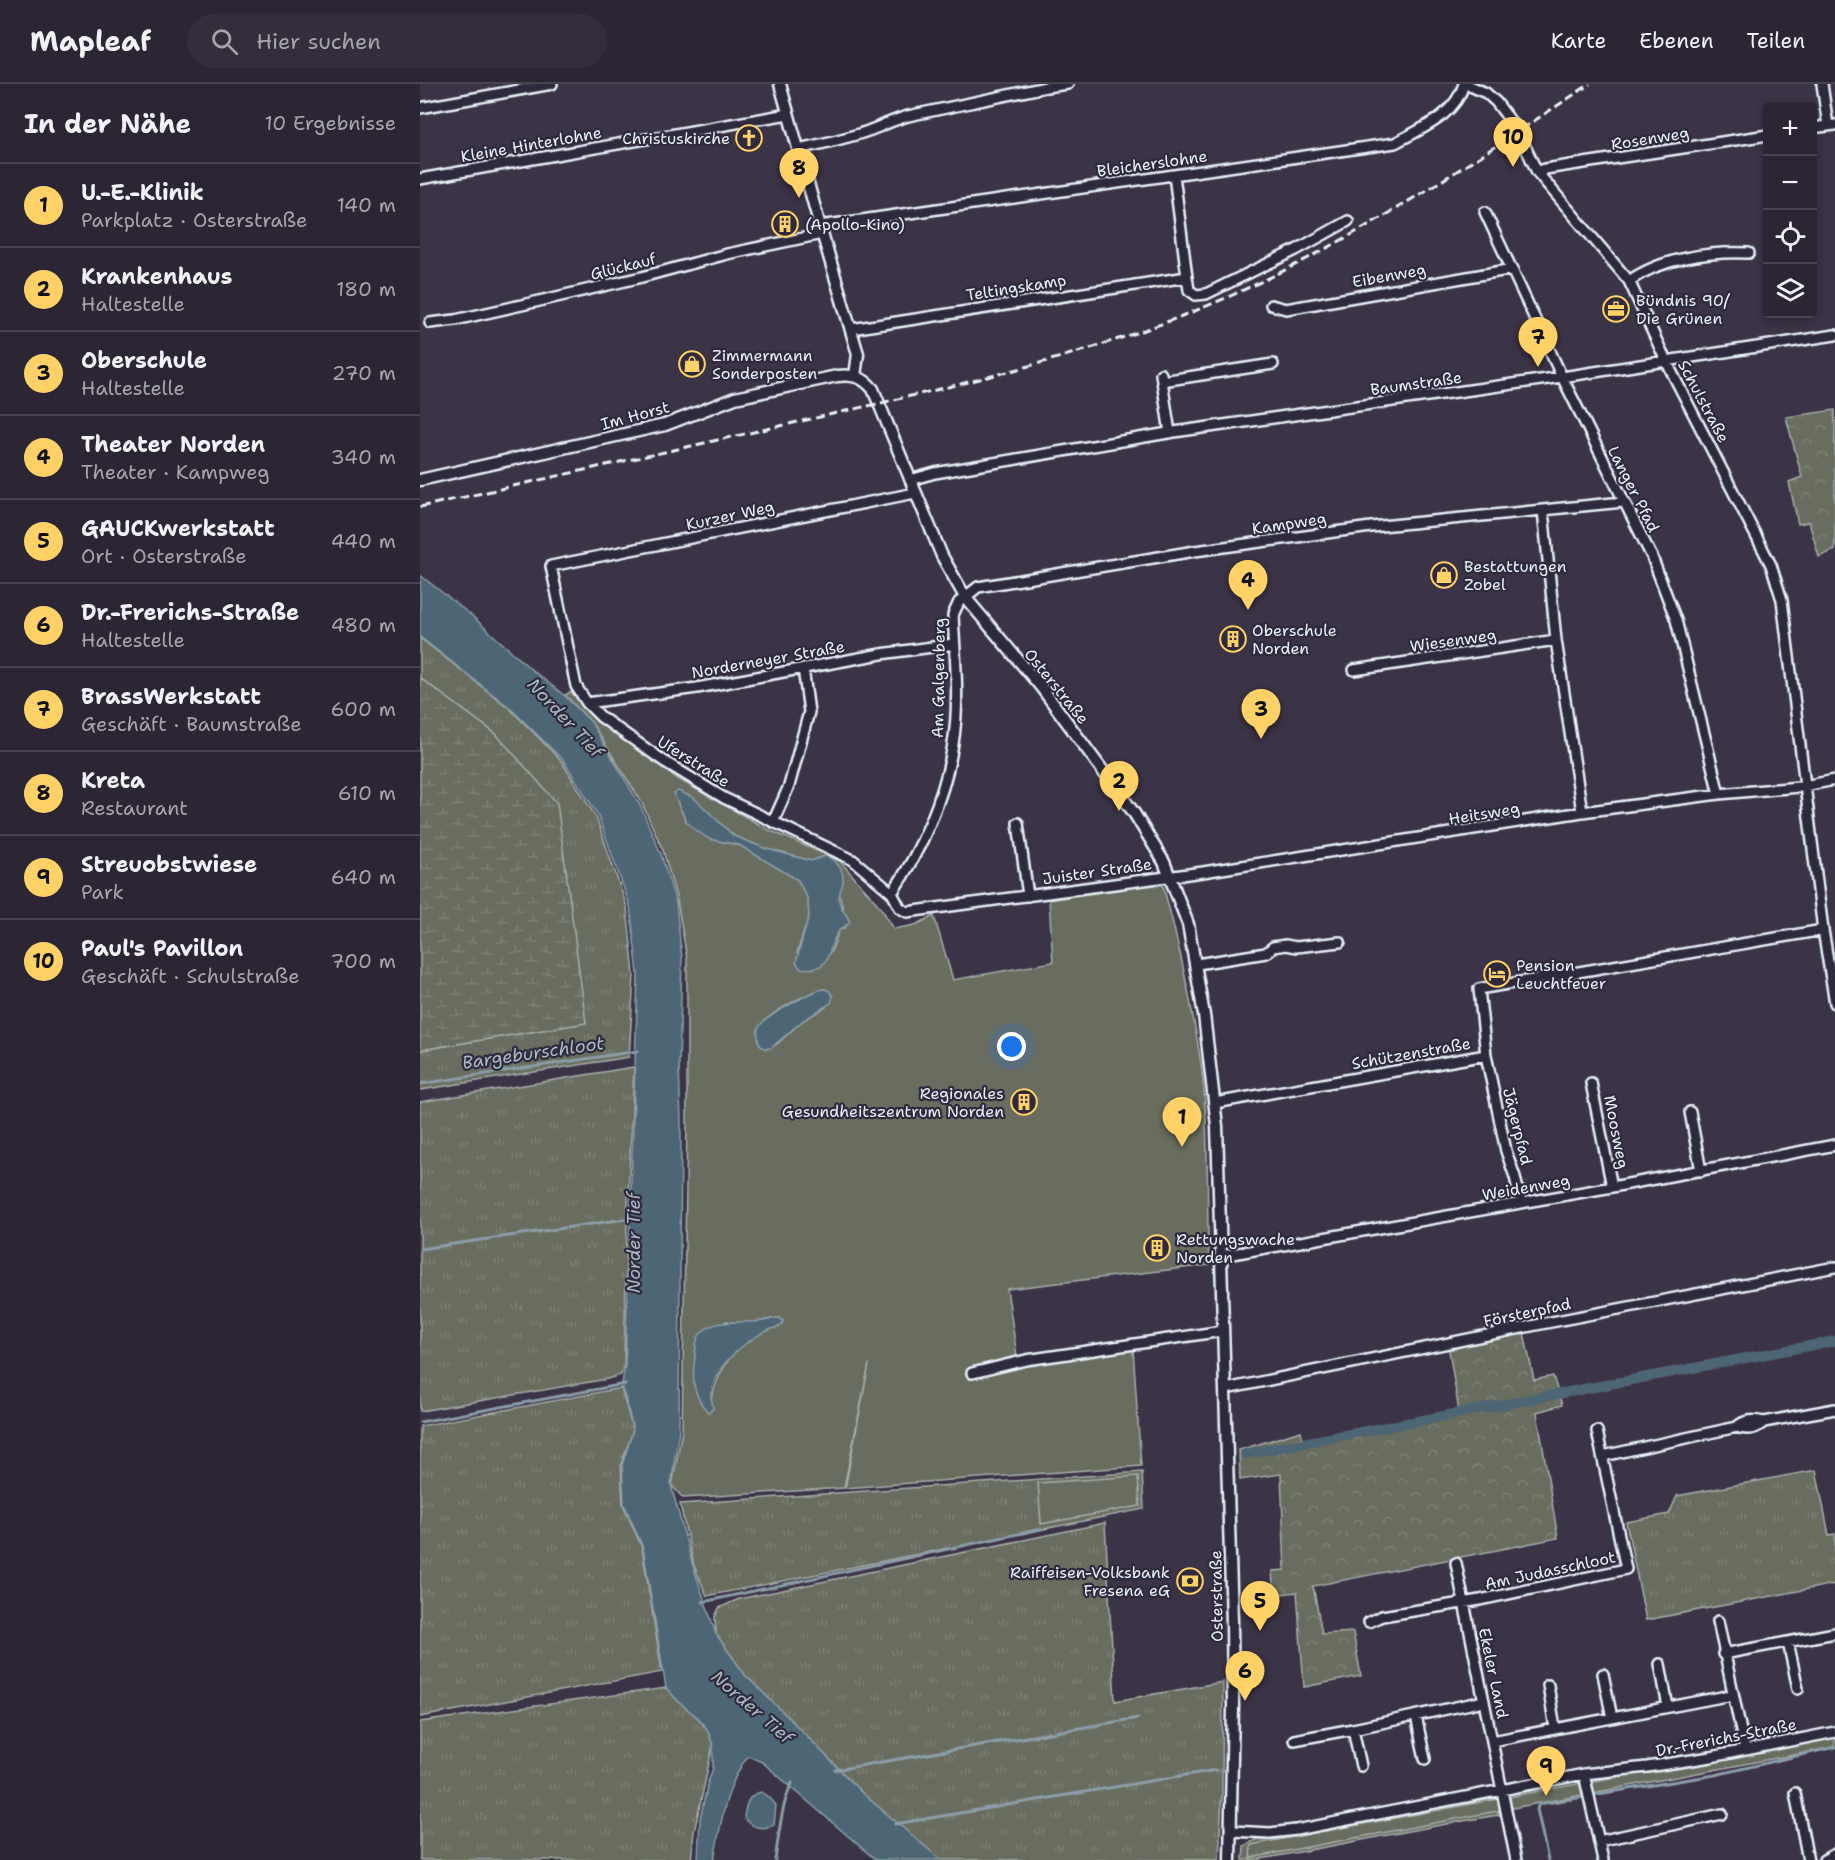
<!DOCTYPE html>
<html lang="de">
<meta charset="utf-8">
<style>
:root{--surface:#2c2634;--page:#342e3c;--text:#f1f3f6;--muted:#a6a5ac;--line:#48434f;--accent:#ffd166}
body{margin:0;font-family:"Shantell Sans",sans-serif;background:var(--page);color:var(--text)}
.controls{position:absolute;right:18px;top:18px;display:grid;overflow:hidden;border-radius:6px;box-shadow:0 3px 9px #0003}
.controls button{width:54px;height:54px;display:grid;place-items:center;padding:0;border:0;border-bottom:2px solid var(--line);background:var(--surface);color:var(--text);font:30px sans-serif}
.you{position:absolute;left:592px;top:963px;width:21px;height:21px;margin:-15px;border:4px solid #fff;border-radius:50%;background:#1a73e8;box-shadow:0 0 0 9px #1a73e833}
.badge{display:grid;place-items:center;width:39px;height:39px;border-radius:50%;background:var(--accent);color:#111;font-size:20px;font-weight:700}
.pin{position:absolute;translate:-50% -50px;filter:drop-shadow(0 2px 3px #0008)}
.pin::after{content:'';position:absolute;top:32px;width:21px;height:18px;background:inherit;clip-path:polygon(0 0,100% 0,50% 100%)}
.list{margin:0;padding:0;list-style:none}
h2{display:flex;justify-content:space-between;align-items:center;height:78px;margin:0;padding:0 24px;font-size:26px}
h2 small{font-size:20px;font-weight:400;color:var(--muted)}
.list li{display:grid;grid-template-columns:39px 1fr auto;gap:18px;align-items:center;box-sizing:border-box;height:84px;padding:0 24px;border-top:2px solid var(--line)}
.list b{display:block;font-size:22px;white-space:nowrap}
.list p{margin:0;font-size:20px;white-space:nowrap;color:var(--muted)}
.list em{font-size:20px;font-style:normal;color:var(--muted)}
.icon{flex:none;width:33px;height:33px;fill:none;stroke:currentColor;stroke-width:2;stroke-linecap:round;stroke-linejoin:round}
.map{position:relative;flex:none;width:1415px;height:1776px;overflow:hidden}
header{display:flex;align-items:center;gap:36px;box-sizing:border-box;height:84px;padding:0 30px;background:var(--surface);border-bottom:2px solid var(--line)}
header strong{font-size:28px}
nav{display:flex;gap:33px;margin-inline-start:auto;font-size:21px}
.search{width:420px;height:54px;background:var(--page);display:flex;align-items:center;gap:15px;box-sizing:border-box;padding:0 21px;border-radius:33px;color:var(--muted);font-size:22px}
main{display:flex}
aside{flex:1;background:var(--surface)}
.map>svg:first-child{display:block}
.grass{fill:url(#grass-tufts);stroke:#a8afac;stroke-width:1.5}
.forest{fill:url(#forest-crowns);stroke:#a8afac;stroke-width:1.5}
.wetland{fill:url(#wetland-marsh);stroke:#a8afac;stroke-width:1.5}
.park{fill:#696d5f;stroke:#a8afac;stroke-width:1.5;fill-rule:evenodd}
.water{fill:#4d6674;stroke:#8b9ea9;stroke-width:1.5}
.lines{fill:none;stroke-linecap:round;stroke-linejoin:round}
.stream{stroke:#8b9ea9;stroke-width:3}
.canal{stroke:#4d6674;stroke-width:10}
.minor-casing{stroke:#e8f1f8;stroke-width:14}
.tertiary-casing{stroke:#e8f1f8;stroke-width:15}
.minor{stroke:#2f2a3d;stroke-width:9}
.tertiary{stroke:#2f2a3d;stroke-width:10}
.rail{stroke:#e8f1f8;stroke-width:3;stroke-dasharray:9 4.5;stroke-linecap:butt}
.labels{text-anchor:middle;stroke-width:4.5;stroke-linejoin:round;paint-order:stroke}
.poi-label{font-size:16px;fill:#e8f1f8;stroke:#2f2a3d;text-anchor:start}
.street-label{font-size:16px;fill:#e8f1f8;stroke:#2f2a3d}
.water-label{font-size:18px;font-style:italic;fill:#aab9c3;stroke:#2f2a3d}
</style>
<header>
<strong>Mapleaf</strong>
<div class="search"><svg class="icon" aria-label="search" viewBox="0 0 24 24"><circle cx="10" cy="10" r="6"/><path d="M15 15l6 6"/></svg>Hier suchen</div>
<nav><a>Karte</a><a>Ebenen</a><a>Teilen</a></nav>
</header>
<main>
<aside>
<h2>In der Nähe<small>10 Ergebnisse</small></h2>
<ul class="list">
<li><span class="badge">1</span><div><b>U.-E.-Klinik</b><p>Parkplatz · Osterstraße</p></div><em>140 m</em></li>
<li><span class="badge">2</span><div><b>Krankenhaus</b><p>Haltestelle</p></div><em>180 m</em></li>
<li><span class="badge">3</span><div><b>Oberschule</b><p>Haltestelle</p></div><em>270 m</em></li>
<li><span class="badge">4</span><div><b>Theater Norden</b><p>Theater · Kampweg</p></div><em>340 m</em></li>
<li><span class="badge">5</span><div><b>GAUCKwerkstatt</b><p>Ort · Osterstraße</p></div><em>440 m</em></li>
<li><span class="badge">6</span><div><b>Dr.-Frerichs-Straße</b><p>Haltestelle</p></div><em>480 m</em></li>
<li><span class="badge">7</span><div><b>BrassWerkstatt</b><p>Geschäft · Baumstraße</p></div><em>600 m</em></li>
<li><span class="badge">8</span><div><b>Kreta</b><p>Restaurant</p></div><em>610 m</em></li>
<li><span class="badge">9</span><div><b>Streuobstwiese</b><p>Park</p></div><em>640 m</em></li>
<li><span class="badge">10</span><div><b>Paul's Pavillon</b><p>Geschäft · Schulstraße</p></div><em>700 m</em></li>
</ul>
</aside>
<div class="map">
<svg width="1415" height="1776" viewBox="0 0 1415 1776">
<defs>
<pattern id="grass-tufts" width="24" height="20" patternUnits="userSpaceOnUse" patternTransform="scale(1.5)"><rect width="24" height="20" fill="#696d5f"/><path d="M3 7l-1-3M5 7V3M7 7l1-3M15 17l-1-3M17 17v-4M19 17l1-3" fill="none" stroke="#7e8277"/></pattern>
<pattern id="forest-crowns" width="20" height="18" patternUnits="userSpaceOnUse" patternTransform="scale(1.5)"><rect width="20" height="18" fill="#696d5f"/><path d="M2 6a3 3 0 1 1 6 0M12 15a3 3 0 1 1 6 0" fill="none" stroke="#7e8277"/></pattern>
<pattern id="wetland-marsh" width="20" height="14" patternUnits="userSpaceOnUse" patternTransform="scale(1.5)"><rect width="20" height="14" fill="#696d5f"/><path d="M1 5h8M5 5V1M11 12h8M15 12V8" fill="none" stroke="#7e8277"/></pattern>
</defs>
<rect width="100%" height="100%" fill="#3b3346"/>
<filter id="ink" filterUnits="userSpaceOnUse"><feTurbulence type="fractalNoise" baseFrequency=".0167" numOctaves="2"/><feDisplacementMap in="SourceGraphic" scale="12" xChannelSelector="R" yChannelSelector="G"/><feConvolveMatrix kernelMatrix="1 2 1 2 8 2 1 2 1" color-interpolation-filters="sRGB"/></filter>
<g filter="url(#ink)">
<path class="grass" d="M 0,554 L 89,624 L 122,657 L 142,678 L 176,733 L 207,823 L 214,891 L 209,973 L 0,1006 L 0,966 L 166,939 L 76,650 L 0,594 Z
M 214,983 L 207,1137 L 204,1281 L 201,1291 L 187,1295 L 0,1327 L 0,1018 Z
M 201,1304 L 213,1346 L 201,1381 L 203,1420 L 222,1464 L 242,1588 L 0,1633 L 0,1342 Z
M 1396,1386 L 1409,1451 L 1415,1450 L 1415,1500 L 1226,1536 L 1206,1438 L 1249,1430 L 1257,1412 Z
M 722,1388 L 724,1425 L 287,1512 L 274,1482 L 260,1420 Z
M 685,1439 L 695,1617 L 803,1598 L 802,1709 L 799,1776 L 521,1776 L 442,1709 L 383,1648 L 325,1591 L 296,1550 L 295,1533 L 299,1524 L 319,1515 Z
M 246,1604 L 260,1619 L 277,1633 L 287,1645 L 293,1661 L 274,1748 L 271,1776 L 0,1776 L 0,1638 Z
M 1075,1714 L 1079,1731 C 997,1744 916,1762 835,1776 L 823,1776 L 824,1762 L 837,1755 L 860,1755 Z"/>
<path class="forest" d="M 1415,326 L 1415,466 L 1399,473 L 1389,438 L 1378,440 L 1369,398 L 1382,393 L 1366,333 Z
M 1103,1244 L 1114,1296 L 1133,1292 L 1142,1321 L 1117,1328 L 1138,1454 L 893,1502 L 902,1550 L 933,1548 L 941,1592 L 884,1603 L 877,1508 L 854,1511 L 852,1487 L 865,1486 L 861,1390 L 820,1396 L 819,1366 L 881,1347 L 884,1360 L 1039,1328 L 1028,1260 Z"/>
<path class="wetland" d="M 0,594 L 76,650 L 137,719 L 166,939 L 0,966 Z"/>
<path class="park" d="M 151,608 L 182,638 L 258,695 L 349,746 L 420,777 L 461,824 L 474,845 L 495,841 L 514,832 L 533,896 L 633,878 L 629,816 L 721,801 L 743,801 C 759,860 772,920 781,980 C 790,1046 786,1115 789,1181 L 587,1205 L 597,1272 L 713,1265 L 721,1382 L 425,1404 L 449,1280 L 424,1404 L 263,1414 L 252,1402 L 262,1346 L 267,1039 L 267,875 L 257,816 L 243,766 L 221,717 L 171,638 L 145,611 ZM 258,720 L 300,739 L 314,752 L 344,764 L 391,777 L 406,772 C 414,796 424,819 426,843 L 419,846 L 411,868 L 377,869 L 389,832 L 388,816 L 378,796 L 319,761 L 289,755 L 266,737 ZM 403,905 L 406,923 L 382,937 L 357,960 L 346,965 L 338,945 C 347,930 385,910 403,905 ZM 359,1234 L 363,1237 L 361,1242 C 315,1254 297,1284 288,1328 C 268,1305 275,1287 276,1260 L 306,1237 C 324,1243 341,1236 359,1234 Z
M 718,1392 L 720,1422 L 621,1440 L 618,1399 Z
M 1415,1652 L 1415,1663 L 830,1774 L 831,1761 Z"/>
<path class="water" d="M 0,491 L 52,532 L 112,586 L 145,612 L 171,638 L 220,721 L 241,770 L 256,819 L 262,875 L 259,981 L 261,1038 L 259,1346 L 251,1401 L 273,1482 L 296,1550 L 325,1591 L 383,1648 L 442,1709 L 521,1776 L 456,1776 L 342,1678 L 328,1672 C 305,1702 301,1740 294,1776 L 278,1776 L 280,1735 L 288,1698 L 293,1684 L 293,1661 L 287,1645 L 277,1633 L 260,1619 L 246,1604 L 223,1464 L 204,1420 L 202,1381 L 213,1346 L 202,1300 L 205,1282 L 218,890 L 210,822 L 178,731 L 143,676 L 89,623 L 0,553 Z
M 258,707 L 274,714 L 314,752 L 344,764 L 391,777 L 406,772 C 417,776 424,786 423,798 C 422,804 418,810 419,817 C 421,824 427,831 430,838 C 427,842 421,844 419,847 C 405,864 415,889 380,884 L 376,878 L 389,832 L 388,816 L 378,796 L 319,761 L 289,755 L 274,745 L 266,737 L 254,710 Z
M 403,905 L 408,906 L 413,912 L 411,919 L 382,937 L 351,964 C 346,965 342,965 339,959 C 338,956 337,948 338,945 C 341,934 391,908 403,905 Z
M 359,1234 L 363,1237 L 361,1242 C 333,1249 293,1280 291,1311 C 291,1316 293,1321 293,1325 L 288,1328 C 275,1314 272,1300 274,1281 C 276,1272 274,1257 280,1250 C 294,1233 321,1240 341,1237 C 347,1237 353,1234 359,1234 Z
M 342,1708 L 349,1713 L 356,1721 L 354,1741 C 343,1746 330,1744 324,1733 C 326,1720 328,1710 342,1708 Z"/>
<g class="lines">
<path class="stream" d="M 0,1000 L 218,967
M 0,1165 L 212,1134
M 0,1338 L 205,1300
M 283,1518 L 621,1445
M 415,1686 L 718,1634
M 1172,1711 L 1295,1691 L 1415,1663
M 475,1740 L 796,1686
M 355,1776 C 359,1751 361,1722 372,1699
M 1128,1776 L 1117,1725 L 1119,1720 L 1164,1713"/>
<path class="canal" d="M 825,1370 L 1415,1257"/>
<g class="minor-casing">
<path id="minor" d="M 1046,0 L 1066,9 L 1076,18 L 1098,47 L 1117,88 L 1209,197 L 1246,277 L 1351,481 L 1362,516 L 1403,846 L 1415,919
M 1402,0 L 1408,42
M 0,24 L 132,0
M 1392,44 L 1415,41
M 378,65 C 401,60 425,55 448,47 C 462,42 473,36 488,32 L 626,3 L 648,0
M 1117,88 L 1125,85 L 1348,51
M 754,91 L 767,193
M 0,95 L 368,30
M 1065,128 L 1142,293 L 1232,473 L 1256,536 L 1299,710
M 400,142 L 975,59 C 1002,44 1035,32 1044,0
M 1209,197 C 1242,174 1290,167 1329,169
M 851,221 L 866,225 L 1093,185
M 10,239 L 35,236 L 115,218 L 222,193 L 307,170 L 402,150
M 431,245 L 767,193 L 769,206 L 776,211 L 786,210 L 876,166 L 928,137
M 741,290 L 750,349
M 742,297 L 853,280
M 490,396 L 515,389 L 754,348 L 1142,293 L 1415,251
M 495,409 L 131,482 L 156,602 L 167,619 L 181,633 L 245,678 L 304,714 L 433,776 L 472,809 L 480,824 L 487,828 L 783,788 L 1162,728 L 1299,710 L 1379,703 L 1415,696
M 1123,426 L 1136,556 L 1162,728
M 934,586 L 1136,556
M 167,619 L 277,604 L 461,570 L 534,560
M 353,738 L 369,702 L 389,628 L 383,584
M 598,739 L 608,812
M 472,809 C 501,767 525,712 533,660 C 540,618 535,573 533,531 L 539,518 L 558,503 L 775,467 L 951,443 L 1203,418
M 777,880 L 846,869 L 853,863 L 866,861 L 876,863 L 920,858
M 1066,971 L 1086,1067 L 1095,1093 L 1101,1119
M 1171,999 L 1192,1103
M 795,1019 L 1066,971 L 1059,905 L 1403,846
M 1270,1028 L 1281,1087
M 801,1172 L 1192,1103 L 1415,1061
M 552,1289 L 606,1276 L 803,1247
M 806,1305 L 1121,1240 L 1415,1183
M 1317,1343 C 1327,1347 1336,1345 1344,1338 L 1415,1325
M 1183,1372 L 1317,1343 C 1325,1335 1334,1336 1344,1338
M 1036,1479 L 1096,1776
M 1298,1537 L 1325,1666
M 949,1538 L 962,1532 L 1060,1516 L 1206,1485 L 1177,1347
M 1368,1558 L 1378,1605
M 1303,1570 L 1415,1549
M 1240,1580 L 1248,1623
M 1183,1590 L 1192,1634
M 1128,1601 L 1135,1644
M 996,1632 L 1005,1675
M 933,1645 L 941,1682
M 874,1656 L 933,1645 L 1064,1617
M 1072,1657 L 1312,1611
M 1164,1690 L 1183,1776
M 1375,1709 L 1388,1776
M 812,1747 L 850,1749 L 876,1746 L 1164,1690 L 1227,1683 L 1291,1673 L 1415,1648
M 1179,1757 L 1302,1730
M 1404,1776 L 1415,1770"/>
</g>
<g class="tertiary-casing">
<path id="tertiary" d="M 360,0 L 400,142 L 438,270 L 435,292
M 0,396 L 245,341 L 315,314 L 417,292 C 433,290 443,293 453,305 L 522,472 L 545,513 L 621,603 L 714,729 L 744,778 L 768,840 L 784,931 L 797,1042 L 812,1538 L 813,1622 L 810,1776"/>
</g>
<use href="#minor" class="minor"/>
<use href="#tertiary" class="tertiary"/>
<path class="rail" d="M 0,423 C 133,393 267,363 400,333 C 534,302 667,273 794,219 C 928,162 1049,80 1170,0"/>
</g>
</g>
<defs>
<g id="church-ring" transform="scale(1.35)"><circle r="9.5" fill="#2f2a3d" stroke="#ffd166" stroke-width="1.5"/><path d="M-1.2-6h2.4v3.5h3.3v2.4h-3.3V6h-2.4V-.1h-3.3v-2.4h3.3Z" fill="#ffd166"/></g>
<g id="building-ring" transform="scale(1.35)"><circle r="9.5" fill="#2f2a3d" stroke="#ffd166" stroke-width="1.5"/><path d="M-4-6H4V6H1V3H-1V6H-4ZM-2.5-4.3h1.7v1.8h-1.7ZM.8-4.3h1.7v1.8H.8ZM-2.5-1h1.7V.8h-1.7ZM.8-1h1.7V.8H.8Z" fill="#ffd166"/></g>
<g id="office-ring" transform="scale(1.35)"><circle r="9.5" fill="#2f2a3d" stroke="#ffd166" stroke-width="1.5"/><path d="M-6-3h4V-5.5h4V-3h4V5H-6ZM-1-4.5V-3h2v-1.5ZM-6 0V1H6V0Z" fill="#ffd166"/></g>
<g id="shop-ring" transform="scale(1.35)"><circle r="9.5" fill="#2f2a3d" stroke="#ffd166" stroke-width="1.5"/><path d="M-5-2.5h2.3a2.7 3.5 0 0 1 5.4 0H5L5.5 6h-11ZM-1.5-2.5h3a1.5 2.3 0 0 0-3 0Z" fill="#ffd166"/></g>
<g id="hotel-ring" transform="scale(1.35)"><circle r="9.5" fill="#2f2a3d" stroke="#ffd166" stroke-width="1.5"/><path d="M-6-4.5h1.5V1H6V5H4.5V3h-9V5H-6ZM-4 0a1.8 1.8 0 1 1 3.6 0ZM.5 0V-2.5h3Q6-2.5 6 0Z" fill="#ffd166"/></g>
<g id="bank-ring" transform="scale(1.35)"><circle r="9.5" fill="#2f2a3d" stroke="#ffd166" stroke-width="1.5"/><path d="M-6-4H6V4H-6ZM0-2.3a2.3 2.3 0 1 0 0 4.6a2.3 2.3 0 1 0 0-4.6Z" fill="#ffd166"/></g>
</defs>
<g fill-rule="evenodd">
<use href="#church-ring" x="329" y="54"/>
<use href="#building-ring" x="365" y="140"/>
<use href="#office-ring" x="1196" y="225"/>
<use href="#shop-ring" x="272" y="280"/>
<use href="#shop-ring" x="1024" y="491"/>
<use href="#building-ring" x="813" y="555"/>
<use href="#hotel-ring" x="1077" y="890"/>
<use href="#building-ring" x="604" y="1018"/>
<use href="#building-ring" x="737" y="1164"/>
<use href="#bank-ring" x="770" y="1497"/>
</g>
<g class="labels">
<g class="poi-label">
<text x="310" y="60" text-anchor="end">Christuskirche</text>
<text x="385" y="146">(Apollo-Kino)</text>
<text x="1216" y="222">Bündnis 90/<tspan x="1216" dy="18">Die Grünen</tspan></text>
<text x="292" y="277">Zimmermann<tspan x="292" dy="18">Sonderposten</tspan></text>
<text x="1044" y="488">Bestattungen<tspan x="1044" dy="18">Zobel</tspan></text>
<text x="832" y="552">Oberschule<tspan x="832" dy="18">Norden</tspan></text>
<text x="1096" y="887">Pension<tspan x="1096" dy="18">Leuchtfeuer</tspan></text>
<text x="584" y="1015" text-anchor="end">Regionales<tspan x="584" dy="18">Gesundheitszentrum Norden</tspan></text>
<text x="756" y="1161">Rettungswache<tspan x="756" dy="18">Norden</tspan></text>
<text x="750" y="1494" text-anchor="end">Raiffeisen-Volksbank<tspan x="750" dy="18">Fresena eG</tspan></text>
</g>
<g class="street-label">
<text transform="translate(1230 54) rotate(-9)" y="6">Rosenweg</text>
<text transform="translate(111 60) rotate(-10)" y="6">Kleine Hinterlohne</text>
<text transform="translate(732 79) rotate(-8)" y="6">Bleicherslohne</text>
<text transform="translate(203 182) rotate(-14)" y="6">Glückauf</text>
<text transform="translate(969 191) rotate(-10)" y="6">Eibenweg</text>
<text transform="translate(596 203) rotate(-9)" y="6">Teltingskamp</text>
<text transform="translate(996 299) rotate(-8)" y="6">Baumstraße</text>
<text transform="translate(1284 317) rotate(62)" y="6">Schulstraße</text>
<text transform="translate(215 331) rotate(-15)" y="6">Im Horst</text>
<text transform="translate(1214 405) rotate(63)" y="6">Langer Pfad</text>
<text transform="translate(310 431) rotate(-12)" y="6">Kurzer Weg</text>
<text transform="translate(869 439) rotate(-8)" y="6">Kampweg</text>
<text transform="translate(1033 556) rotate(-8)" y="6">Wiesenweg</text>
<text transform="translate(348 575) rotate(-10)" y="6">Norderneyer Straße</text>
<text transform="translate(518 594) rotate(-89)" y="6">Am Galgenberg</text>
<text transform="translate(637 602) rotate(51)" y="6">Osterstraße</text>
<text transform="translate(274 677) rotate(32)" y="6">Uferstraße</text>
<text transform="translate(1064 729) rotate(-9)" y="6">Heitsweg</text>
<text transform="translate(677 787) rotate(-8)" y="6">Juister Straße</text>
<text transform="translate(991 969) rotate(-10)" y="6">Schützenstraße</text>
<text transform="translate(1098 1042) rotate(76)" y="6">Jägerpfad</text>
<text transform="translate(1197 1048) rotate(79)" y="6">Moosweg</text>
<text transform="translate(1106 1103) rotate(-10)" y="6">Weidenweg</text>
<text transform="translate(1107 1228) rotate(-12)" y="6">Försterpfad</text>
<text transform="translate(1130 1486) rotate(-12)" y="6">Am Judasschloot</text>
<text transform="translate(796 1512) rotate(-91)" y="6">Osterstraße</text>
<text transform="translate(1074 1589) rotate(78)" y="6">Ekeler Land</text>
<text transform="translate(1306 1653) rotate(-11)" y="6">Dr.-Frerichs-Straße</text>
</g>
<g class="water-label">
<text transform="translate(145 634) rotate(47)" y="6">Norder Tief</text>
<text transform="translate(113 969) rotate(-8)" y="6">Bargeburschloot</text>
<text transform="translate(214 1159) rotate(-90)" y="6">Norder Tief</text>
<text transform="translate(332 1623) rotate(41)" y="6">Norder Tief</text>
</g>
</g>
</svg>
<div class="controls">
<button>+</button>
<button>−</button>
<button><svg class="icon" aria-label="locate" viewBox="0 0 24 24"><circle cx="12" cy="12" r="6"/><path d="M12 2v4M12 18v4M2 12h4M18 12h4"/></svg></button>
<button><svg class="icon" aria-label="layers" viewBox="0 0 24 24"><path d="M12 4l9 5-9 5-9-5zM3 14l9 5 9-5"/></svg></button>
</div>
<div class="you"></div>
<div class="pin badge" style="left:762px;top:1063px">1</div>
<div class="pin badge" style="left:699px;top:727px">2</div>
<div class="pin badge" style="left:841px;top:655px">3</div>
<div class="pin badge" style="left:828px;top:526px">4</div>
<div class="pin badge" style="left:840px;top:1547px">5</div>
<div class="pin badge" style="left:825px;top:1617px">6</div>
<div class="pin badge" style="left:1118px;top:283px">7</div>
<div class="pin badge" style="left:379px;top:114px">8</div>
<div class="pin badge" style="left:1126px;top:1712px">9</div>
<div class="pin badge" style="left:1093px;top:83px">10</div>
</div>
</main>
